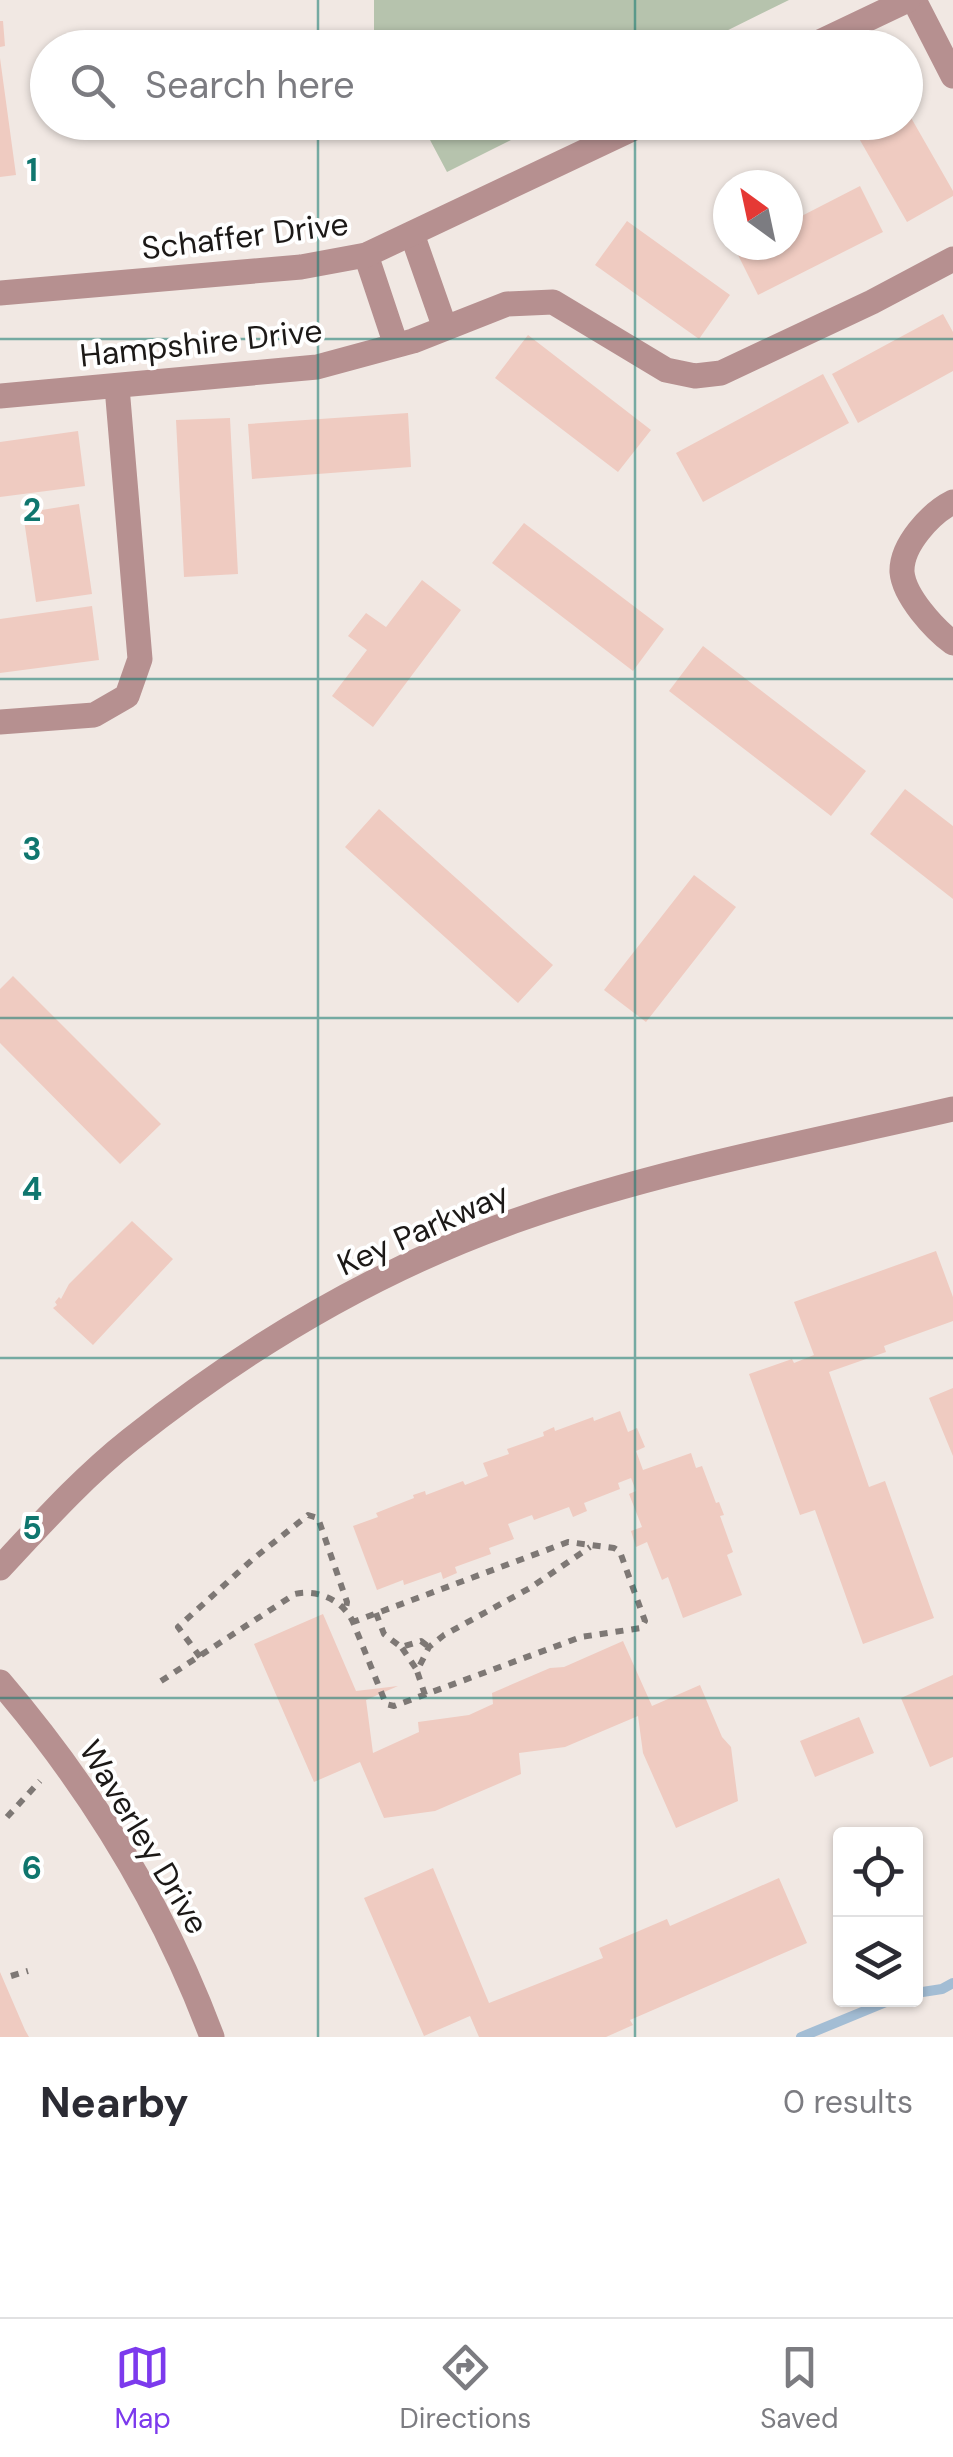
<!DOCTYPE html>
<style>
:root{--surface:#fff;--page:#f2f2f3;--text:#2b2b33;--muted:#7c7c81;--line:#e1e1e2;--accent:#7c3aed}
body{margin:0;font-family:"DM Sans",sans-serif;background:var(--page);color:var(--text)}
.controls{position:absolute;right:30px;bottom:30px;display:grid;overflow:hidden;border-radius:10px;box-shadow:0 2px 8px #0004}
.controls button{width:90px;height:90px;display:grid;place-items:center;padding:0;border:0;border-bottom:2px solid var(--line);background:var(--surface);color:var(--text);font:50px sans-serif}
.compass{position:absolute;left:713px;top:170px;width:90px;height:90px;border-radius:50%;background:var(--surface);box-shadow:0 2px 8px #0004;rotate:327deg}
.list{margin:0;padding:0;list-style:none}
h2{display:flex;justify-content:space-between;align-items:center;height:130px;margin:0;padding:0 40px;font-size:42px}
h2 small{font-size:32px;font-weight:400;color:var(--muted)}
.icon{flex:none;width:55px;height:55px;fill:none;stroke:currentColor;stroke-width:2;stroke-linecap:round;stroke-linejoin:round}
.map{position:relative;flex:none;width:953px;height:2037px;overflow:hidden}
.search{position:absolute;background:var(--surface);box-shadow:0 2px 8px #0004;left:30px;right:30px;top:30px;height:110px;display:flex;align-items:center;gap:25px;box-sizing:border-box;padding:0 35px;border-radius:55px;color:var(--muted);font-size:38px}
.sheet{height:280px;background:var(--surface)}
nav{display:flex;justify-content:space-around;align-items:center;box-sizing:border-box;height:140px;border-top:2px solid var(--line);background:var(--surface);font-size:28px;color:var(--muted)}
nav a{display:grid;justify-items:center;gap:5px}
nav .on{color:var(--accent)}
.map>svg:first-child{display:block}
.green{fill:#b6c3ad}
.lines{fill:none;stroke-linecap:round;stroke-linejoin:round}
.stream{stroke:#a3bdd4;stroke-width:10}
.building{fill:#efcbc1}
.path{stroke:#7e7875;stroke-width:6;stroke-dasharray:8 8;stroke-linecap:butt}
.minor{stroke:#b69090;stroke-width:25}
.tertiary{stroke:#b69090;stroke-width:25}
.grid{fill:none;stroke:#0f766e;stroke-width:2.5;stroke-opacity:0.55}
.labels{text-anchor:middle;stroke-width:8;stroke-linejoin:round;paint-order:stroke}
.street-label{font-size:32px;fill:#1c1917;stroke:#fff}
.grid-label{font-size:32px;text-anchor:middle;font-weight:bold;fill:#0f766e;stroke:#fff;stroke-width:8;stroke-linejoin:round;paint-order:stroke}
</style>
<div class="map">
<svg width="953" height="2037" viewBox="0 0 953 2037">
<rect width="100%" height="100%" fill="#f1e8e3"/>
<path class="green" d="M 374,0 L 789,0 L 694,47 L 382,48 L 374,33 Z
M 421,123 L 545,123 L 447,172 Z"/>
<g class="lines">
<path class="stream" d="M 916,1993 L 942,1989 L 953,1983
M 801,2037 L 891,2000"/>
</g>
<path class="building" d="M 0,21 L 3,21 L 5,46 L 0,47 Z
M 0,58 L 16,175 L 0,177 Z
M 906,109 L 953,191 L 953,196 L 907,222 L 857,135 L 863,131 L 858,122 L 906,122 Z
M 860,186 L 883,232 L 758,295 L 735,249 L 744,245 L 788,245 L 788,223 Z
M 627,221 L 730,295 L 699,339 L 595,265 Z
M 943,314 L 953,332 L 953,371 L 858,423 L 832,374 Z
M 528,335 L 651,430 L 618,472 L 495,378 Z
M 823,374 L 849,423 L 703,502 L 676,453 Z
M 408,413 L 411,467 L 252,479 L 248,424 Z
M 230,418 L 238,574 L 184,577 L 176,420 Z
M 78,431 L 85,486 L 0,497 L 0,442 Z
M 79,504 L 92,594 L 36,602 L 23,513 Z
M 524,523 L 664,629 L 633,671 L 492,563 Z
M 422,580 L 461,610 L 373,727 L 332,696 L 367,650 L 348,636 L 366,613 L 386,627 Z
M 92,606 L 99,660 L 0,673 L 0,619 Z
M 703,646 L 866,771 L 831,816 L 669,691 Z
M 905,789 L 953,826 L 953,899 L 870,834 Z
M 379,809 L 553,965 L 518,1003 L 345,847 Z
M 694,875 L 736,907 L 646,1022 L 604,990 Z
M 13,976 L 161,1124 L 120,1164 L 0,1043 L 0,989 Z
M 132,1221 L 173,1259 L 93,1345 L 53,1308 L 57,1305 L 55,1302 L 59,1297 L 61,1299 L 69,1284 Z
M 936,1251 L 953,1297 L 953,1321 L 884,1346 L 886,1352 L 829,1372 L 869,1487 L 885,1481 L 934,1618 L 863,1644 L 815,1510 L 800,1515 L 749,1374 L 792,1359 L 794,1363 L 814,1355 L 794,1302 Z
M 953,1388 L 953,1456 L 929,1398 Z
M 620,1411 L 628,1432 L 637,1428 L 645,1447 L 636,1451 L 643,1470 L 691,1453 L 696,1468 L 702,1466 L 716,1503 L 719,1502 L 724,1515 L 720,1516 L 733,1552 L 727,1555 L 742,1595 L 683,1618 L 668,1577 L 662,1580 L 647,1542 L 636,1547 L 631,1531 L 642,1527 L 629,1494 L 636,1491 L 631,1478 L 618,1483 L 620,1489 L 584,1503 L 587,1511 L 573,1517 L 569,1507 L 534,1520 L 532,1515 L 508,1524 L 514,1539 L 489,1548 L 491,1554 L 455,1567 L 457,1573 L 443,1579 L 441,1572 L 404,1585 L 403,1580 L 377,1590 L 353,1526 L 378,1517 L 376,1513 L 414,1498 L 413,1495 L 425,1491 L 426,1495 L 463,1481 L 465,1485 L 488,1476 L 483,1463 L 509,1454 L 507,1449 L 544,1436 L 543,1432 L 554,1427 L 555,1431 L 593,1417 L 594,1421 Z
M 323,1614 L 356,1691 L 398,1686 L 366,1700 L 373,1753 L 419,1732 L 418,1722 L 469,1715 L 493,1704 L 492,1693 L 550,1668 L 564,1667 L 623,1641 L 652,1706 L 700,1685 L 722,1737 L 731,1747 L 738,1801 L 676,1828 L 643,1753 L 638,1716 L 565,1747 L 519,1753 L 521,1774 L 435,1811 L 384,1818 L 360,1762 L 314,1782 L 254,1644 Z
M 953,1675 L 953,1757 L 930,1767 L 901,1698 Z
M 859,1717 L 874,1753 L 815,1777 L 800,1741 Z
M 433,1868 L 489,2003 L 603,1958 L 599,1948 L 667,1919 L 670,1926 L 779,1878 L 807,1943 L 630,2020 L 633,2025 L 606,2037 L 479,2037 L 470,2016 L 424,2036 L 364,1898 Z
M 0,1972 L 25,2030 L 29,2037 L 0,2037 Z"/>
<g class="lines">
<path class="path" d="M 376,1613 L 384,1634 L 401,1647 L 421,1641 L 429,1647
M 402,1648 L 417,1670
M 200,1657 L 178,1627 L 253,1559 L 308,1515 L 318,1518 L 347,1602 L 346,1608
M 161,1681 L 295,1594 C 320,1588 347,1603 355,1627 L 386,1704 L 394,1706 L 581,1637 L 641,1628 L 645,1621 L 620,1552 L 614,1548 L 568,1542 L 353,1622
M 425,1695 L 417,1671 L 429,1647 L 444,1635 L 530,1588 L 590,1547
M 7,1817 L 40,1781
M 11,1976 L 28,1971"/>
<path class="minor" d="M 914,0 L 953,76
M 412,234 L 445,328
M 366,255 L 396,345
M 0,396 L 317,367 L 413,341 L 507,304 L 553,302 L 666,370 L 695,376 L 721,373 L 872,302 L 953,259
M 953,502 C 931,513 901,545 902,572 C 904,596 934,629 953,643
M 0,722 L 94,715 L 127,696 L 140,659 L 117,387"/>
<path class="tertiary" d="M 807,48 L 908,0
M 0,293 L 301,267 L 366,255 L 647,122
M 0,1568 C 41,1524 83,1477 130,1440 C 248,1346 383,1266 526,1217 C 664,1169 811,1142 953,1109
M 0,1682 C 91,1788 163,1906 212,2037"/>
</g>
<path class="grid" d="M 318,0 L 318,48M 635,0 L 635,48M 318,122 L 318,2037M 635,122 L 635,2037M 0,339 L 953,339M 0,679 L 953,679M 0,1018 L 953,1018M 0,1358 L 953,1358M 0,1698 L 953,1698"/>
<g class="labels">
<g class="street-label">
<text transform="translate(245 236) rotate(-7)" y="11">Schaffer Drive</text>
<text transform="translate(201 343) rotate(-6)" y="11">Hampshire Drive</text>
<text transform="translate(423 1229) rotate(-24)" y="11">Key Parkway</text>
<text transform="translate(144 1837) rotate(59)" y="11">Waverley Drive</text>
</g>
</g>
<g class="grid-label">
<text x="32" y="181">1</text>
<text x="32" y="521">2</text>
<text x="32" y="860">3</text>
<text x="32" y="1200">4</text>
<text x="32" y="1539">5</text>
<text x="32" y="1879">6</text>
</g>
</svg>
<div class="controls">
<button><svg class="icon" aria-label="locate" viewBox="0 0 24 24"><circle cx="12" cy="12" r="6"/><path d="M12 2v4M12 18v4M2 12h4M18 12h4"/></svg></button>
<button><svg class="icon" aria-label="layers" viewBox="0 0 24 24"><path d="M12 4l9 5-9 5-9-5zM3 14l9 5 9-5"/></svg></button>
</div>
<svg class="compass" viewBox="-18 -18 36 36"><path d="M0-13l5 13h-10z" fill="#e53935"/><path d="M0 13l5-13h-10z" fill="#7c7c81"/></svg>
<div class="search"><svg class="icon" aria-label="search" viewBox="0 0 24 24"><circle cx="10" cy="10" r="6"/><path d="M15 15l6 6"/></svg>Search here</div>
</div>
<section class="sheet">
<h2>Nearby<small>0 results</small></h2>
<ul class="list">
</ul>
</section>
<nav>
<a class="on"><svg class="icon" aria-label="map" viewBox="0 0 24 24"><path d="M3 6l6-2 6 2 6-2v14l-6 2-6-2-6 2zM9 4v14M15 6v14"/></svg>Map</a>
<a><svg class="icon" aria-label="directions" viewBox="0 0 24 24"><path d="M12 3l9 9-9 9-9-9zM9 14v-3h6M13 9l2 2-2 2"/></svg>Directions</a>
<a><svg class="icon" aria-label="saved" viewBox="0 0 24 24"><path d="M7 4h10v16l-5-4-5 4z"/></svg>Saved</a>
</nav>
